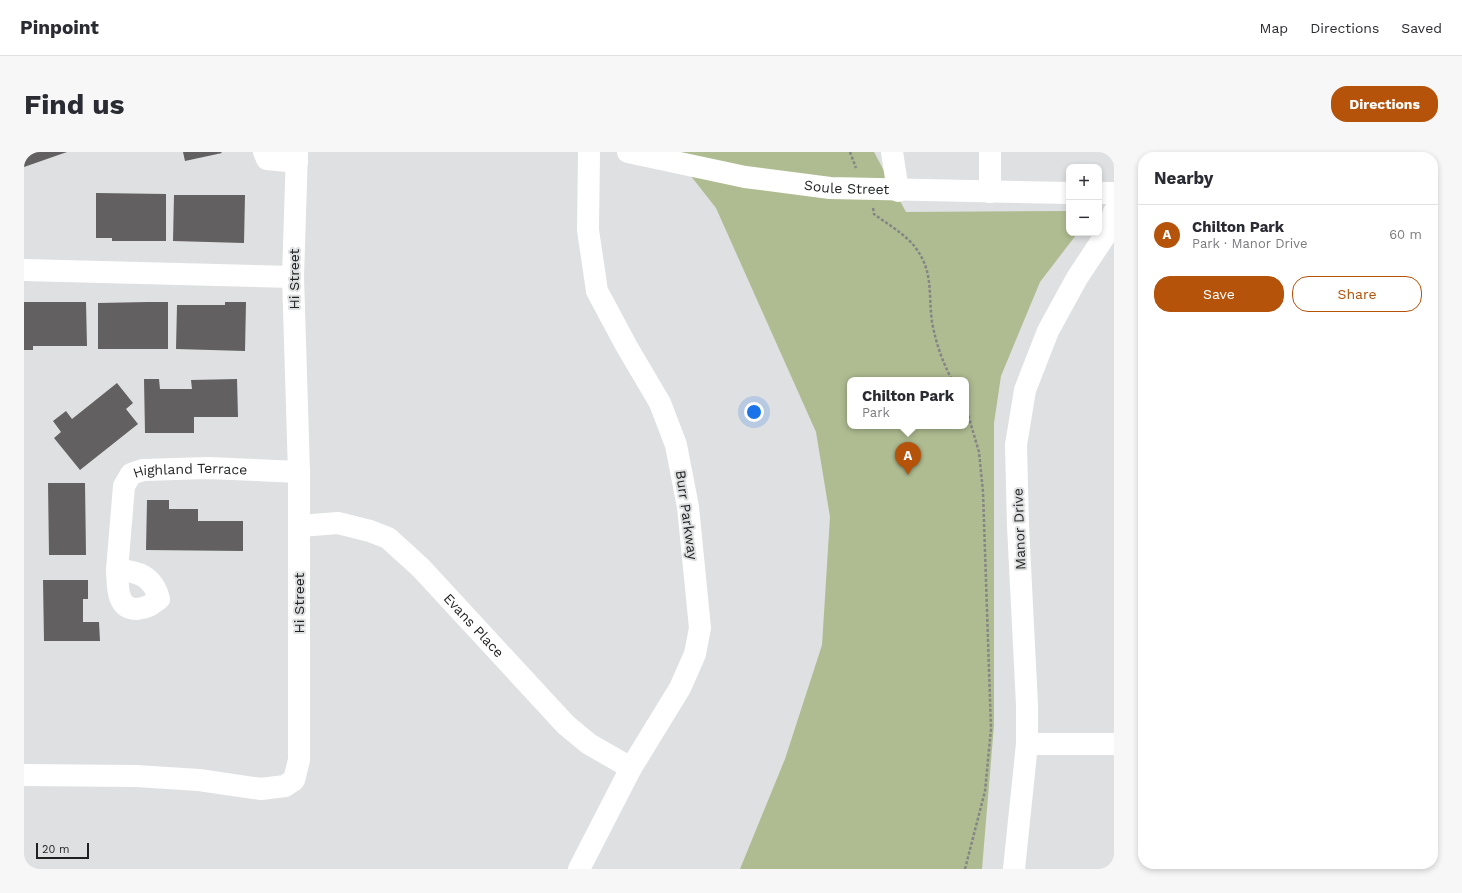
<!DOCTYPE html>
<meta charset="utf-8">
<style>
:root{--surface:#fff;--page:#f7f7f7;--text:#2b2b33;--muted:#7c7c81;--line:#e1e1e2;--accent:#b45309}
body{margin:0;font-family:"Work Sans",sans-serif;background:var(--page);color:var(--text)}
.controls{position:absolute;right:12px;top:12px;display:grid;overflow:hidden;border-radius:8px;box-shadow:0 2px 6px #0003}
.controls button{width:36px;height:36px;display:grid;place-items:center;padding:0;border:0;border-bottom:1px solid var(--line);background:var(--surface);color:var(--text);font:20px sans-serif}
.scale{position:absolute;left:12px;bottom:10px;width:53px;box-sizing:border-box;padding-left:4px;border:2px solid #1f2020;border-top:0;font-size:11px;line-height:14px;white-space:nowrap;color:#1f2020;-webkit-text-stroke:3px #dfe0e1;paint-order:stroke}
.you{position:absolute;left:730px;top:260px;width:14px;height:14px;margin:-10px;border:3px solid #fff;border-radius:50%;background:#1a73e8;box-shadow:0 0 0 6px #1a73e833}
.badge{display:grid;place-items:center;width:26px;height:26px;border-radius:50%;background:var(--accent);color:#fff;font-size:13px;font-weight:700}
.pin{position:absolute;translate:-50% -33px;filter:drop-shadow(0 1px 2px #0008)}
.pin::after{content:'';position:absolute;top:21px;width:14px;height:12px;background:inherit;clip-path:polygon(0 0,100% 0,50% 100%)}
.popup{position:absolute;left:823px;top:225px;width:122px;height:52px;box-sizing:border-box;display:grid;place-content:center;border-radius:8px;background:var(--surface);filter:drop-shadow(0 1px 3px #0005);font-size:13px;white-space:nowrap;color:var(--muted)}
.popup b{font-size:15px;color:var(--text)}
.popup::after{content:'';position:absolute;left:50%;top:100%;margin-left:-8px;border:8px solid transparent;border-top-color:var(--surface)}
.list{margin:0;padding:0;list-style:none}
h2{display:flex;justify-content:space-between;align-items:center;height:52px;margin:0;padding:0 16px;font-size:17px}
h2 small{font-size:13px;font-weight:400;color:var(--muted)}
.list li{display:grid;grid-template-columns:26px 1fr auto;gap:12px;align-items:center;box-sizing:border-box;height:60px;padding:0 16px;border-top:1px solid var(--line)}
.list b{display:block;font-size:15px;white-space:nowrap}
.list p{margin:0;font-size:13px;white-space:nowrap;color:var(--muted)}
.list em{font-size:13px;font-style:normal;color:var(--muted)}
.actions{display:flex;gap:8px;padding:12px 16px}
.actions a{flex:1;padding:9px 0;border:1px solid var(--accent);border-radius:16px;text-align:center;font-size:14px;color:var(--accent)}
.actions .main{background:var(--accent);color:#fff}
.map{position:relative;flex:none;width:1090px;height:717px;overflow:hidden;border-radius:16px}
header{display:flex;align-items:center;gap:24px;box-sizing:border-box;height:56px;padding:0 20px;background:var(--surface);border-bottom:1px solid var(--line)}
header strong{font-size:19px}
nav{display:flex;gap:22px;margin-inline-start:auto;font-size:14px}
.intro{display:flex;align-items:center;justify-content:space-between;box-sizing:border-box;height:96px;padding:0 24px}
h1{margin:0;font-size:28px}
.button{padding:10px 18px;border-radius:16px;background:var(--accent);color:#fff;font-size:14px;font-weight:700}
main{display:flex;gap:24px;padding:0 24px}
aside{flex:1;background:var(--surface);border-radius:16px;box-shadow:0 2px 6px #0003}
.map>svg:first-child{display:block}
.green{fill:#afbc91;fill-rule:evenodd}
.building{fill:#626060}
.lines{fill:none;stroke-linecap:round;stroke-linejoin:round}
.path{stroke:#848585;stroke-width:2.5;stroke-dasharray:3 2;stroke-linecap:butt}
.minor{stroke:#fff;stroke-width:22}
.labels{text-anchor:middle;stroke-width:4;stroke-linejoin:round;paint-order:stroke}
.street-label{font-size:14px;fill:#1f2020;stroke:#dfe0e1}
</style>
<header>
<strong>Pinpoint</strong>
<nav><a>Map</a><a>Directions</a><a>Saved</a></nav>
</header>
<div class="intro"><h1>Find us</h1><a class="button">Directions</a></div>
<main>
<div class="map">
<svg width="1090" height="717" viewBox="0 0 1090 717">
<rect width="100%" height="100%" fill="#dfe0e1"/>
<path class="green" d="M 648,0 L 850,0 L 882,60 L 1045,59 L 1045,81 L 1052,81 L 1052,83 L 1016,130 L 977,224 L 970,271 L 970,573 L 958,717 L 716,717 L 761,607 L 798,493 L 806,365 L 792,280 L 692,56 ZM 826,228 L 942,228 L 942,274 L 826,274 Z"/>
<path class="building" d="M 0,0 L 43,0 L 0,15 Z
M 159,0 L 197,0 L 198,1 L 161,9 Z
M 72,41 L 142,42 L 142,89 L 88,89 L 88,86 L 72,86 Z
M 150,43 L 221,43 L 220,91 L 149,89 Z
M 0,150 L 62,150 L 63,194 L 9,194 L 9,198 L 0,198 Z
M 124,150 L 144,150 L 144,197 L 74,197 L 74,151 Z
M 201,150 L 222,150 L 221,199 L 152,197 L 153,153 L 201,153 Z
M 120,227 L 135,227 L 136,237 L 168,237 L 167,228 L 213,227 L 214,265 L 170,265 L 170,281 L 121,281 Z
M 93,231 L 109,251 L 102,257 L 114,272 L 56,318 L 30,286 L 37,280 L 29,269 L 42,259 L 48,267 Z
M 24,331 L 61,331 L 62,403 L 25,403 Z
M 123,348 L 145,348 L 145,357 L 174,357 L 174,369 L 219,369 L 219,399 L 122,398 Z
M 19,428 L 64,428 L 64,447 L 59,447 L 59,470 L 75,470 L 76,489 L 20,489 Z"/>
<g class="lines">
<path class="path" d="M 826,0 L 832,16
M 849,56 L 850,62 C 863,72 880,81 891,95 C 910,120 904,141 908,170 C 912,191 918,209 928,228
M 941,717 L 961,639 L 967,577 L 959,340 L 955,300 L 942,256"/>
<g class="minor">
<path d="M 240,0 L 243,7 L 273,10"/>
<path id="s1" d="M 604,0 L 721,25 L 806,36 L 1045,41"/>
<path d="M 868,0 L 874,39"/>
<path d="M 966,0 L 966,40"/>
<path d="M 1075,41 L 1090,41"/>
<path d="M 0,118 L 269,125"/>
<path id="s2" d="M 276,374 L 314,371 L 346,379 L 364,386 L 397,416 L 542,573 L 565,592 L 607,616"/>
<path id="s3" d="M 93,418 L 100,334 L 107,322 L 119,318 L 184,316 L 275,320"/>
<path d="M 93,418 C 114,419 129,424 135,447 C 127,453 123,456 113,457 C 92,457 94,434 93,418 Z"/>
<path d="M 1003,592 L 1090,592"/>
<path d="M 0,623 L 112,624 L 175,628 L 237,637 L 261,634 L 270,628 L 275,608 L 275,320 L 269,125 L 273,0"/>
<path d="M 555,717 L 607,616 L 656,536 L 671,502 L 676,476 L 664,355 L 652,293 L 636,251 L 603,195 L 573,139 L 564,78 L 565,0"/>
<path d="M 990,717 L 1003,592 L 1003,553 L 994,374 L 992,293 L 1001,238 L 1024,179 L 1053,126 L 1084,79 L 1090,60"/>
</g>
</g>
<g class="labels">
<g class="street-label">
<text dy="5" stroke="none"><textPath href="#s1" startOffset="222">Soule Street</textPath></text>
<text transform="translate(270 127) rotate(-90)" y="5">Hi Street</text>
<text dy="5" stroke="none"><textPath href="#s3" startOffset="158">Highland Terrace</textPath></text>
<text transform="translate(663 363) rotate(82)" y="5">Burr Parkway</text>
<text transform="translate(995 377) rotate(-92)" y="5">Manor Drive</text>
<text transform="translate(275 451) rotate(-90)" y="5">Hi Street</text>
<text dy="5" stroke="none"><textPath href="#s2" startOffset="213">Evans Place</textPath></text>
</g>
</g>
</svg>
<div class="controls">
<button>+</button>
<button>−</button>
</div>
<div class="scale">20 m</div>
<div class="you"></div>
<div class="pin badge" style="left:884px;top:323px">A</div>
<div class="popup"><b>Chilton Park</b>Park</div>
</div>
<aside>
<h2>Nearby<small></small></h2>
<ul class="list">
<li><span class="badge">A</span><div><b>Chilton Park</b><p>Park · Manor Drive</p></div><em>60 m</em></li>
</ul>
<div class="actions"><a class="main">Save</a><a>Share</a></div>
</aside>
</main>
